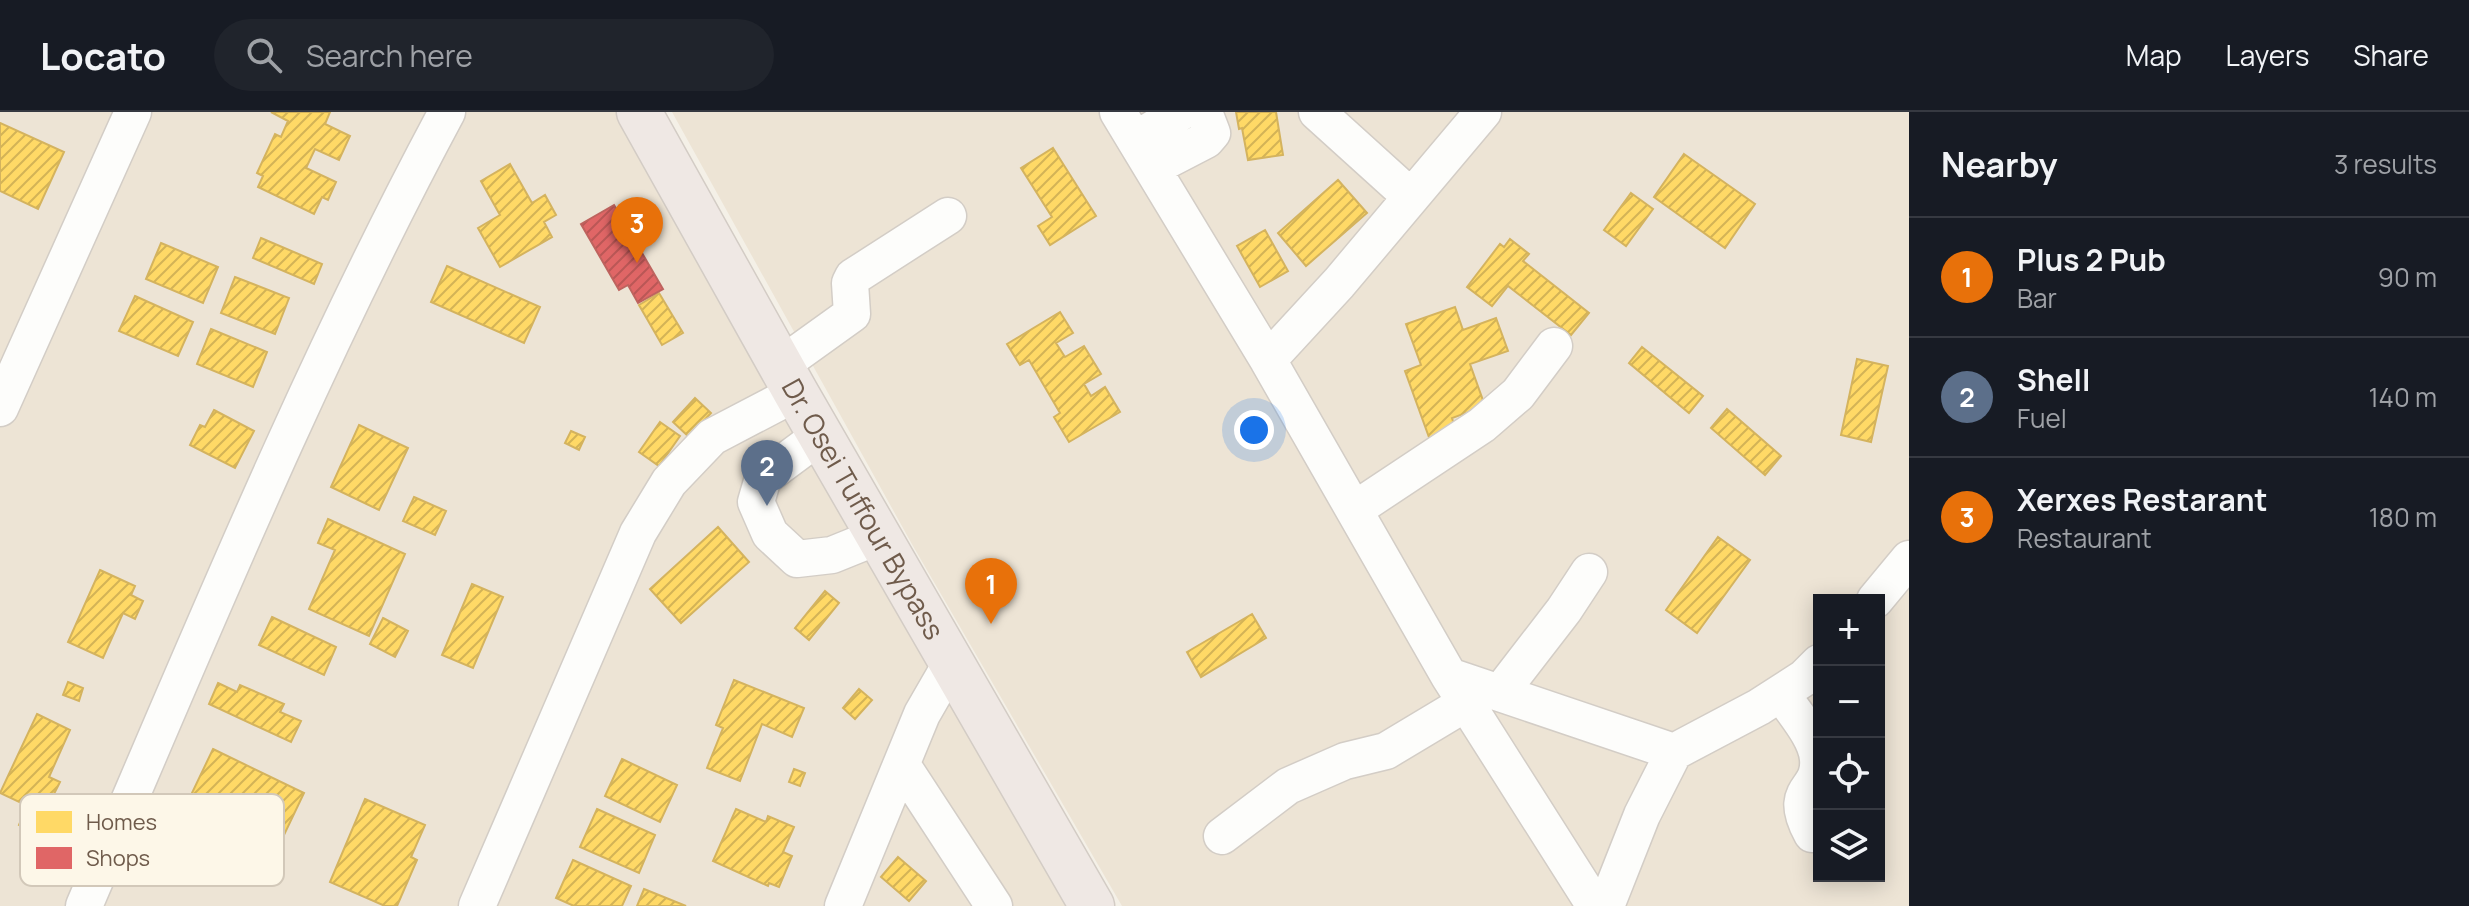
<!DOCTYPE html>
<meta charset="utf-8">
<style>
:root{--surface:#171b24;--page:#20242c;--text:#f1f3f6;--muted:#9ea1a6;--line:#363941;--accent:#b45309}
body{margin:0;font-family:Manrope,sans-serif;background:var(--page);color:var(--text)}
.controls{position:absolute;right:24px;bottom:24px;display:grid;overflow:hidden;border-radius:0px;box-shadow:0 4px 20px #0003}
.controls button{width:72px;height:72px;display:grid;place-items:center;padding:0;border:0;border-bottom:2px solid var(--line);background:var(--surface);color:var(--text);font:40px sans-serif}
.you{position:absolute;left:1254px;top:318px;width:28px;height:28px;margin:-20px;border:6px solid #fff;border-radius:50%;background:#1a73e8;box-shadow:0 0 0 12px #1a73e833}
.badge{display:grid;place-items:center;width:52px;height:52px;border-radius:50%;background:var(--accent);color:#fff;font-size:26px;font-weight:700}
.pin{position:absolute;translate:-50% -66px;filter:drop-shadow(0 2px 4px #0008)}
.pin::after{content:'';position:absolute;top:42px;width:28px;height:24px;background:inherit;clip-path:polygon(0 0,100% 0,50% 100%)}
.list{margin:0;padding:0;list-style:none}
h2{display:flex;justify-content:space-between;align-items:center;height:104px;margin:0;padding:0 32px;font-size:34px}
h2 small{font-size:26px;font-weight:400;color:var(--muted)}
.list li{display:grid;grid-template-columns:52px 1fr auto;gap:24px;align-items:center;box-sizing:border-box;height:120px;padding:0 32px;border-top:2px solid var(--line)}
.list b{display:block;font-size:30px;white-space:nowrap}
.list p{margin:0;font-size:26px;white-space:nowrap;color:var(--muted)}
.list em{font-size:26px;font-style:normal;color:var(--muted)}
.icon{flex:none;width:44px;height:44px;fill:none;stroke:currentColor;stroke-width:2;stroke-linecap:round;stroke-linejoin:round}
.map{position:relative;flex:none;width:1909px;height:794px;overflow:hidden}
header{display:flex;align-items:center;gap:48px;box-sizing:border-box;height:112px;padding:0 40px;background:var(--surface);border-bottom:2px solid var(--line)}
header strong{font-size:38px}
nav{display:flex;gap:44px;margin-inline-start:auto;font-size:28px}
.search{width:560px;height:72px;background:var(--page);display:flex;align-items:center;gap:20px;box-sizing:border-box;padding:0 28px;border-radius:44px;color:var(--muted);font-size:30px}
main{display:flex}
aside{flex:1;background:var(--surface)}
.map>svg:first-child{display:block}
.residential{fill:#ede4d5;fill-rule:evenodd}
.homes{fill:url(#homes-hatch);stroke:#d4b35e;stroke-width:2}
.shops{fill:url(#shops-hatch);stroke:#be635e;stroke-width:2}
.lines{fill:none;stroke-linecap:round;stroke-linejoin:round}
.minor-casing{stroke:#d3cdc6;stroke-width:39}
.highway-casing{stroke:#d3ccc5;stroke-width:47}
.minor{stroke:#fdfdfb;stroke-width:36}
.highway{stroke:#efe8e4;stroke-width:44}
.labels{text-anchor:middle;stroke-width:8;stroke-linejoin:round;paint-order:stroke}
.street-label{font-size:28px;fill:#6f5b4b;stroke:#fdf7e8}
.key{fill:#fdf7e8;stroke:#d2c8b9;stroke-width:2}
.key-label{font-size:22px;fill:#6f5b4b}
</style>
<header>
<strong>Locato</strong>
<div class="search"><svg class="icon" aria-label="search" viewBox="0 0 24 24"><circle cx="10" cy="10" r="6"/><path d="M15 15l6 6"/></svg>Search here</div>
<nav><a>Map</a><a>Layers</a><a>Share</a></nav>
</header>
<main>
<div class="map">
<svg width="1909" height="794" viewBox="0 0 1909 794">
<defs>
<pattern id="homes-hatch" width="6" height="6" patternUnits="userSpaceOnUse" patternTransform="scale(2)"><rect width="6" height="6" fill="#ffd966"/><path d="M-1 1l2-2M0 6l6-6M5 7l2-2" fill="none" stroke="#d3b356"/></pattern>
<pattern id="shops-hatch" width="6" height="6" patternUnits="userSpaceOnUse" patternTransform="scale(2)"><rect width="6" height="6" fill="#e06666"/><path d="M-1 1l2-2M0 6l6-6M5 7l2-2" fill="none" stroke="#ba5756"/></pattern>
</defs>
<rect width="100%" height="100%" fill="#f4f0e7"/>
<path class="residential" d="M 0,0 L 625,0 L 1077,794 L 0,794 Z
M 672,0 L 1909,0 L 1909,794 L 1122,794 L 913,434 ZM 1819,488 L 1879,488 L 1879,764 L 1819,764 Z"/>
<path class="homes" d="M 271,0 L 330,0 L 325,12 L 350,24 L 339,48 L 315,37 L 306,56 L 336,70 L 328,88 L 322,85 L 314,102 L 258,75 L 263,64 L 257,61 L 275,22 L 281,25 L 288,9 Z
M 1236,0 L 1276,0 L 1283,43 L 1248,48 L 1242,16 L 1239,17 Z
M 0,11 L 64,40 L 38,97 L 0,79 Z
M 1053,36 L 1096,104 L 1050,133 L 1038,114 L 1052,105 L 1021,56 Z
M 1684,42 L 1755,92 L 1725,136 L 1654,85 Z
M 510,52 L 532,91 L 545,83 L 556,103 L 544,110 L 552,125 L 500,155 L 478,116 L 500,103 L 481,69 Z
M 1338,68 L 1367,101 L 1306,154 L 1278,121 Z
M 1631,81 L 1653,97 L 1626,134 L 1604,118 Z
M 1265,118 L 1288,159 L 1260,175 L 1237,134 Z
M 261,126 L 322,152 L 314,172 L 253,146 Z
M 1510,127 L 1529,142 L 1523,149 L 1589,201 L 1571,223 L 1508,174 L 1492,194 L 1467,175 L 1500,132 L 1504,135 Z
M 161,131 L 218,155 L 203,191 L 146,167 Z
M 447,154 L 540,195 L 524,231 L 431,190 Z
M 235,165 L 289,186 L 275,222 L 221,201 Z
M 659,181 L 683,221 L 662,233 L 639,193 Z
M 135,184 L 193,210 L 178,244 L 119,219 Z
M 1455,195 L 1463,218 L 1496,206 L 1508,239 L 1470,252 L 1485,294 L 1452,306 L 1456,319 L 1430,328 L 1405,259 L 1421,253 L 1406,212 Z
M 1060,200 L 1073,221 L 1056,231 L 1065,245 L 1084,234 L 1101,262 L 1084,272 L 1091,284 L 1105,275 L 1120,300 L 1069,330 L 1054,305 L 1060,301 L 1029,248 L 1020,253 L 1007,232 Z
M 211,217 L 267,240 L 253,275 L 197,252 Z
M 1642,235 L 1703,284 L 1689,301 L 1629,251 Z
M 1857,247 L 1888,254 L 1871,330 L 1841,323 Z
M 695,286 L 711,301 L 689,325 L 673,310 Z
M 1727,297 L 1781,344 L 1765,363 L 1711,316 Z
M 214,298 L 254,319 L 235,356 L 190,333 L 200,313 L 205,315 Z
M 660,310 L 680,324 L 659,354 L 639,340 Z
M 359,313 L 408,336 L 379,398 L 331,375 Z
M 571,319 L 585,325 L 579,338 L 565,331 Z
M 414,385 L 446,399 L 435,423 L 403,409 Z
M 328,407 L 405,442 L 369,524 L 309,497 L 335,438 L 318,431 Z
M 718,415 L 749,450 L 681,511 L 650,477 Z
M 1718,425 L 1750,448 L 1697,521 L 1666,498 Z
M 100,458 L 135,474 L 131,483 L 143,489 L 135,507 L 123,501 L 103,546 L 68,530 Z
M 472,472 L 503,485 L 473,556 L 442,543 Z
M 825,479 L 839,491 L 809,528 L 795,516 Z
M 1252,502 L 1266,526 L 1201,565 L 1187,540 Z
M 272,505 L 336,535 L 324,563 L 259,533 Z
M 383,506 L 408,519 L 395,545 L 370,532 Z
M 734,568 L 804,596 L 792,625 L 762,612 L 740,669 L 707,656 L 723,616 L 716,613 Z
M 68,570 L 83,576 L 79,589 L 63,583 Z
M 218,571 L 237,580 L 240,573 L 284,592 L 280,600 L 301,609 L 291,630 L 209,592 Z
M 859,577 L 872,588 L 855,607 L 843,596 Z
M 37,602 L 70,618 L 49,665 L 60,670 L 51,688 L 40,683 L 34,697 L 0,681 Z
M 213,637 L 304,681 L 284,723 L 252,708 L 230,755 L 170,727 Z
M 622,647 L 677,673 L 660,710 L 605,684 Z
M 794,657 L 805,661 L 800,674 L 789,670 Z
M 365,687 L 425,713 L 411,745 L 417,748 L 397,794 L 385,794 L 330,770 Z
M 597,697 L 655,723 L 639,761 L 580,735 Z
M 736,697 L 766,710 L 768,704 L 794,715 L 783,740 L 792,744 L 779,775 L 769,771 L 768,774 L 713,749 Z
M 24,700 L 43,709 L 37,722 L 19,713 Z
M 898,745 L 926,769 L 909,789 L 881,765 Z
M 573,748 L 631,774 L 622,794 L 574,794 L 556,786 Z
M 644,777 L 686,794 L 637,794 Z"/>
<path class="shops" d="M 614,93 L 663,177 L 638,191 L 628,173 L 619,178 L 581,112 Z"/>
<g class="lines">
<g class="minor-casing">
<path id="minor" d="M 1118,0 L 1268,248 L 1449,564 L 1595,794
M 1317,0 L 1411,85
M 1135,28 L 1181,0
M 1152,56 L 1206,28 L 1212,21 L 1204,0
M 1268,248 L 1339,171 L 1483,0
M 781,253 L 852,202 L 850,171 L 853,165 L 948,104
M 0,296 L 133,0
M 821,323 L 763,366 L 756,390 L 770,422 L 797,447 L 832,443 L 879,424
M 1354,398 L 1482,313 L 1518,282 L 1554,234
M 1875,488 L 1909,447
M 1449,564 L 1674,640
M 1500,581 L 1564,498 L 1589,460
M 1781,581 C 1793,600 1816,624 1818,647 C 1821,682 1786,674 1812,722
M 902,653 L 994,794
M 1222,724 L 1288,674 L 1345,649 L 1386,639 L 1466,591
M 84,794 C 199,527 309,257 447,0
M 477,794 L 638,421 L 669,370 L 712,325 L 796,281
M 843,794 L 922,602 L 952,550
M 1606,794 L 1642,703 L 1674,640 L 1759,595 L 1804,566 L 1819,551"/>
</g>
<g class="highway-casing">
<g id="highway">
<path id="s1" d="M 639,0 L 796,281 L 1092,794"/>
</g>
</g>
<use href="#minor" class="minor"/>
<use href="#highway" class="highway"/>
</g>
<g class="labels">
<g class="street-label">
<text dy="10" stroke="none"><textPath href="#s1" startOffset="456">Dr. Osei Tuffour Bypass</textPath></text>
</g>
</g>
<rect x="20" y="682" width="264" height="92" rx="12" class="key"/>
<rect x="36" y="699" width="36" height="22" fill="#ffd966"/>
<rect x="36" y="735" width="36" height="22" fill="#e06666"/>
<g class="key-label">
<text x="86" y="718">Homes</text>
<text x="86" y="754">Shops</text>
</g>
</svg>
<div class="controls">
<button>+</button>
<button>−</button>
<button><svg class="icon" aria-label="locate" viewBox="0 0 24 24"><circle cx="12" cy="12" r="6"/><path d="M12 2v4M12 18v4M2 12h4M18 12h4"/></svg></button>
<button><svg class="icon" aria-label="layers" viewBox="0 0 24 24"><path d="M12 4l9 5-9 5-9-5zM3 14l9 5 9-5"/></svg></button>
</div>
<div class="you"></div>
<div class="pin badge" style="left:991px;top:512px;background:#e8710a">1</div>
<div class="pin badge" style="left:767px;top:394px;background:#5c6f8a">2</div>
<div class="pin badge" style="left:637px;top:151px;background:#e8710a">3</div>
</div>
<aside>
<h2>Nearby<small>3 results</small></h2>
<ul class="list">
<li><span class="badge" style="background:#e8710a">1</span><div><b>Plus 2 Pub</b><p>Bar</p></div><em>90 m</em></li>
<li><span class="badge" style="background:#5c6f8a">2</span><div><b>Shell</b><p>Fuel</p></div><em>140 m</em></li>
<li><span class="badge" style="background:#e8710a">3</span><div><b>Xerxes Restarant</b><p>Restaurant</p></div><em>180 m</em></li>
</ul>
</aside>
</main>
